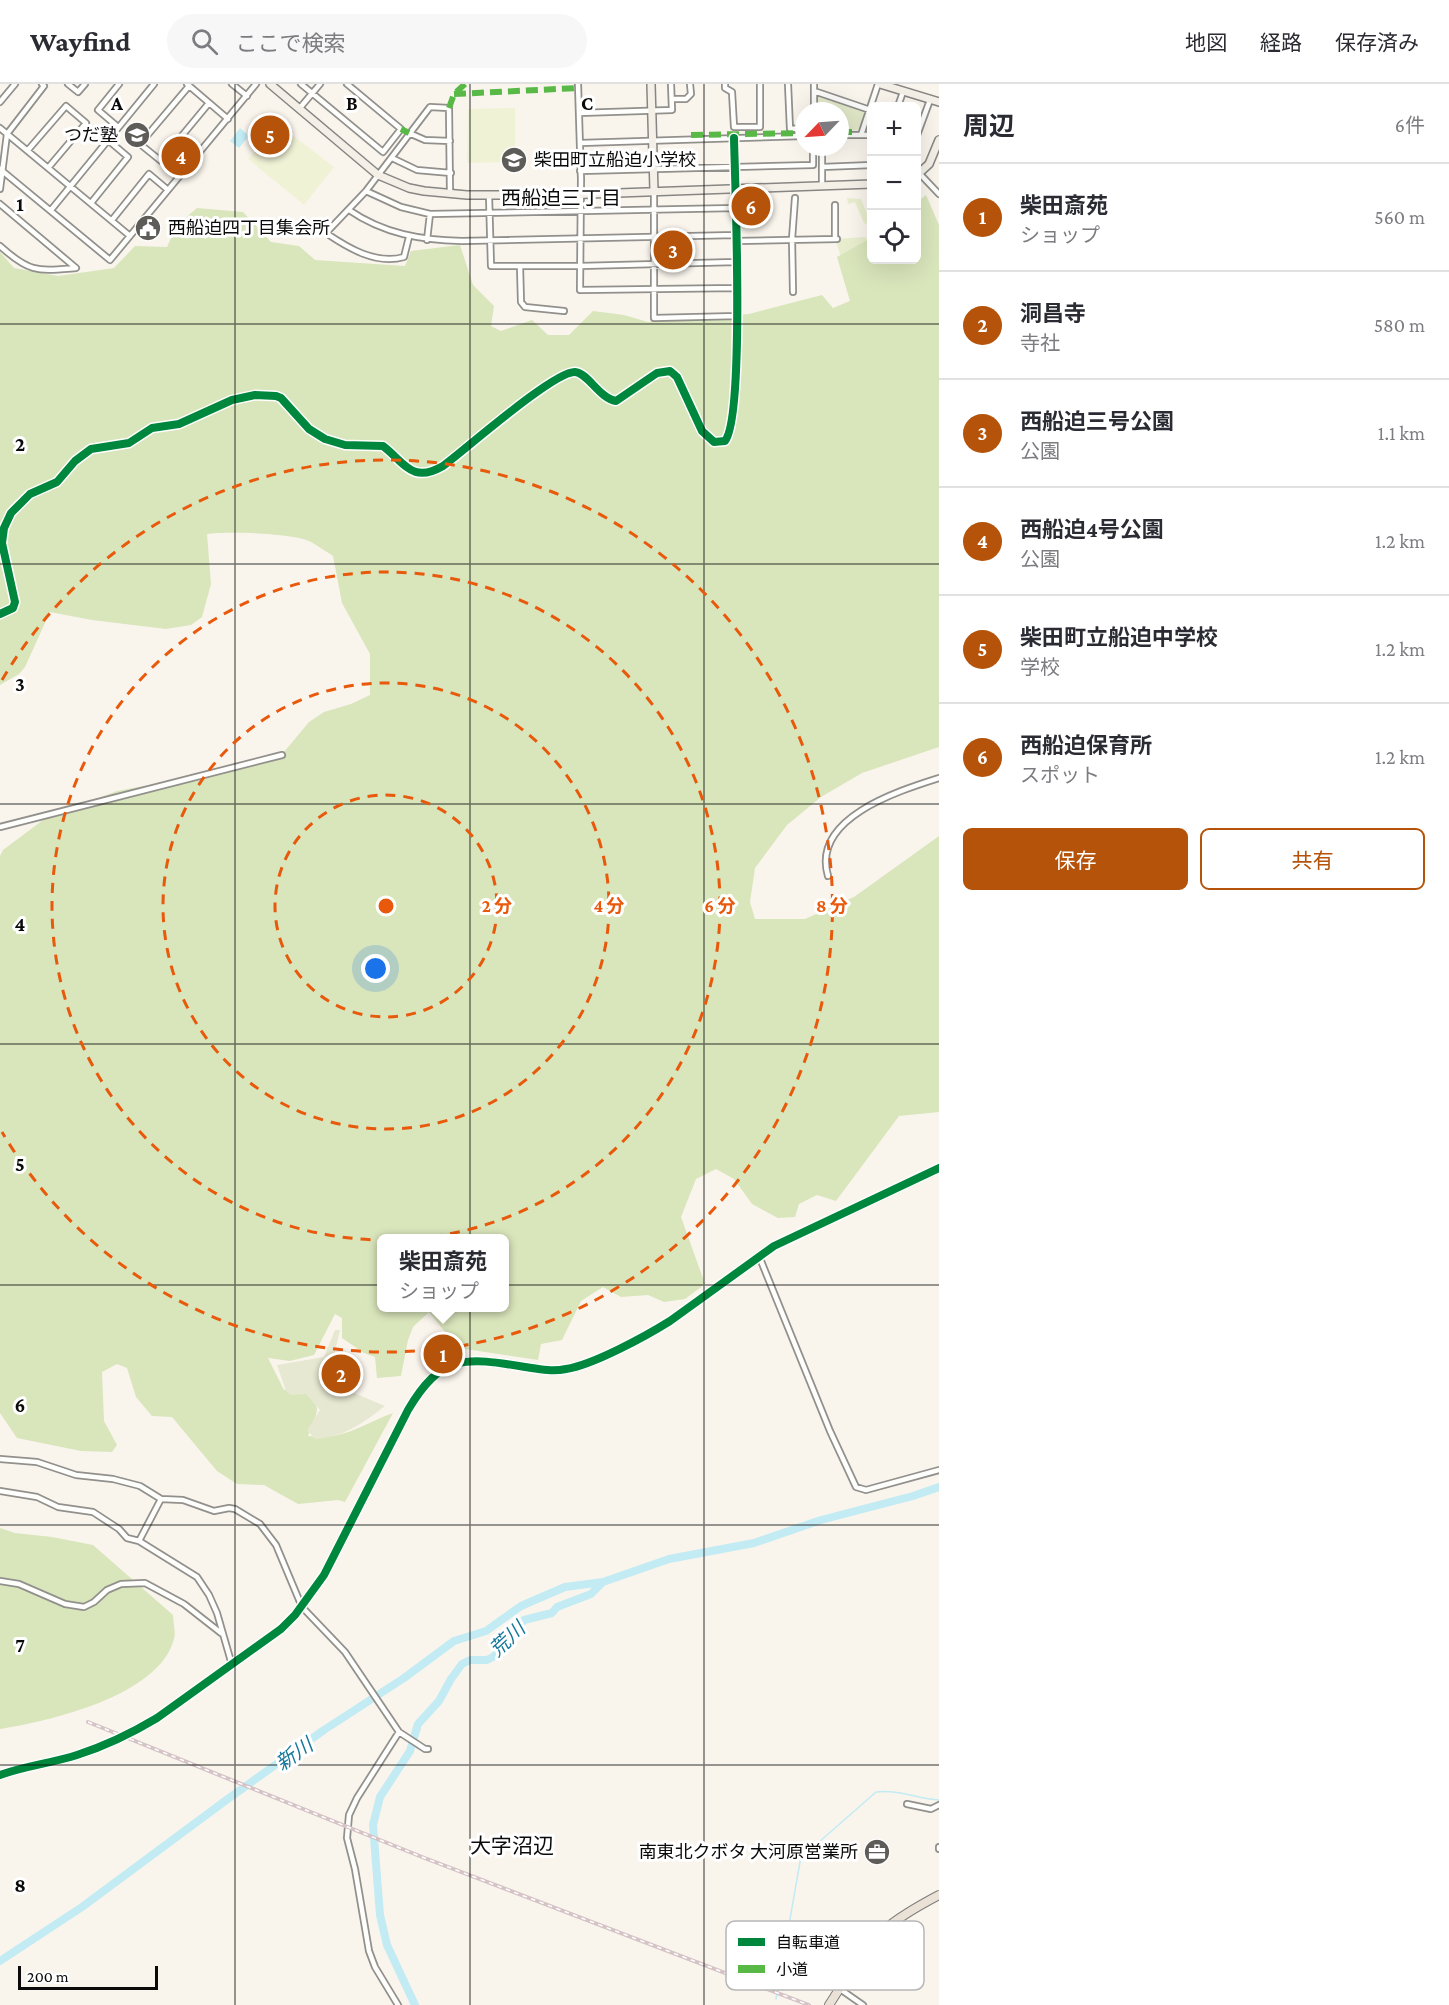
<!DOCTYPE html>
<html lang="ja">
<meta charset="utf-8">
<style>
:root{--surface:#fff;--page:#f7f7f7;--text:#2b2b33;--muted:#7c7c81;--line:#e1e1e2;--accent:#b45309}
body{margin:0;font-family:"Crimson Pro","Noto Sans JP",serif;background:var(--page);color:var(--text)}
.controls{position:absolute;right:18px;top:18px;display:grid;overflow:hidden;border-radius:9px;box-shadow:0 6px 24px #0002}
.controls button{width:54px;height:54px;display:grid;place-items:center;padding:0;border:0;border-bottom:2px solid var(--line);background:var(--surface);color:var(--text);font:30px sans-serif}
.compass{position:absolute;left:795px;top:18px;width:54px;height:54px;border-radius:50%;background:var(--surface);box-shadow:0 6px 24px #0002;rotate:245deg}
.scale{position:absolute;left:18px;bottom:15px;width:140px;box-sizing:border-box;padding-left:6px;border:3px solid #0a0a0a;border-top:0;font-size:16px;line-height:21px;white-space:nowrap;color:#0a0a0a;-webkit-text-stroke:4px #fff;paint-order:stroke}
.you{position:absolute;left:376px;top:885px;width:21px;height:21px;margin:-15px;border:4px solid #fff;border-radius:50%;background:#1a73e8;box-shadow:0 0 0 9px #1a73e833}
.badge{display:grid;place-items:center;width:39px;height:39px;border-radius:50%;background:var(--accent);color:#fff;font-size:20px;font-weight:700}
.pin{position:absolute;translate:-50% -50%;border:3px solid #fff;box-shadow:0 2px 6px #0006}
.popup{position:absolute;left:377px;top:1150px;width:132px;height:78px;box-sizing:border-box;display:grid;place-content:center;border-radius:9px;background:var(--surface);filter:drop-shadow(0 2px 4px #0005);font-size:20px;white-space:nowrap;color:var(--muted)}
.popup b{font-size:22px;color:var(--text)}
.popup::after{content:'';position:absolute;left:50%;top:100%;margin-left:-12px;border:12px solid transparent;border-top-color:var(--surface)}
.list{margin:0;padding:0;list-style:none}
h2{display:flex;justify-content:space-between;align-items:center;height:78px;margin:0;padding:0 24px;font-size:26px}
h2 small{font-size:20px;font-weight:400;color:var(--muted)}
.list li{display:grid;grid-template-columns:39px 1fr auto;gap:18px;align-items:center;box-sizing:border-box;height:108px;padding:0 24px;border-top:2px solid var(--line)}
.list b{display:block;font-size:22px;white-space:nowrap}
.list p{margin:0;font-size:20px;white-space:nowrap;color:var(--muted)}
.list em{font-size:20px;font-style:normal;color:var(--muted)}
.actions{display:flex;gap:12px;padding:18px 24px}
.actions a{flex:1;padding:14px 0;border:2px solid var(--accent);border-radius:9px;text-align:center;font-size:21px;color:var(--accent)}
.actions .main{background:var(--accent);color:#fff}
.icon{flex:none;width:33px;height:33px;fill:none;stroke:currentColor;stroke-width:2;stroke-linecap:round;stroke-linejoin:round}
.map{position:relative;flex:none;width:939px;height:1921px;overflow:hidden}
header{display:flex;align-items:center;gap:36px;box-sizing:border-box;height:84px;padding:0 30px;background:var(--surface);border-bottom:2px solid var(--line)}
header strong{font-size:28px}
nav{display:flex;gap:33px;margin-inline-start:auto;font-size:21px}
.search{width:420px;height:54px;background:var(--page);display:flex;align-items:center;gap:15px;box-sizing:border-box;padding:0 21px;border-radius:33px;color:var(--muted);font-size:22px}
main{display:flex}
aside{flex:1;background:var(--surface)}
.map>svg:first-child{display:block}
.green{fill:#e7edcd}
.forest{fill:#d9e5bb;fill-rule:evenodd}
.cemetery{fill:#e7e8d1}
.pitch{fill:#f0f2d6}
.water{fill:#c3ebf3}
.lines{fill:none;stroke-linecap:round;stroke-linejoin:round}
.stream{stroke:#c3ebf3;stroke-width:1.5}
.river{stroke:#c3ebf3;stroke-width:8}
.street-casing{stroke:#92908c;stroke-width:8}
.secondary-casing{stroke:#888683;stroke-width:10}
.primary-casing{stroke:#7f7d7a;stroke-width:10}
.street{stroke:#fefefc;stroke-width:4.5}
.secondary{stroke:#f4f0e7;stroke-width:7}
.primary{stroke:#ebe2d7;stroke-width:8}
.rail-casing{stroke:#d5c3c6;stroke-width:4}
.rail{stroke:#fff;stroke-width:1.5;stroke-dasharray:4.5;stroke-linecap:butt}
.quiet{stroke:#58b947;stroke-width:6;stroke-dasharray:12 6;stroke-linecap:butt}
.cycleway-casing{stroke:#fff;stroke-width:11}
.cycleway{stroke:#00873e;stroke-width:8}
.grid{fill:none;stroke:#0a0a0a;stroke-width:1.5;stroke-opacity:0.55}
.ring{fill:none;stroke:#e8590c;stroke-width:3;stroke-dasharray:10 8}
.labels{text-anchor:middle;stroke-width:6;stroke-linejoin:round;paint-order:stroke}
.poi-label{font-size:18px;fill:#0a0a0a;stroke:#fff;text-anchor:end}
.neighbourhood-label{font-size:20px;fill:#0a0a0a;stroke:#fff}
.water-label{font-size:20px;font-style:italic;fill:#167899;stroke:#fff}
.quarter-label{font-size:21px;fill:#0a0a0a;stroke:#fff}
.key{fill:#fff;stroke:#b6b6b6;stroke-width:1.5}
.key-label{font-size:16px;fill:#0a0a0a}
.grid-label{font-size:20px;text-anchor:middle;font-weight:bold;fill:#0a0a0a;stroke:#fff;stroke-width:6;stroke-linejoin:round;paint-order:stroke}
.centre{fill:#e8590c;stroke:#fff;stroke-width:3}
.ring-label{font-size:18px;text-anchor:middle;font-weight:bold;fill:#e8590c;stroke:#fff;stroke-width:6;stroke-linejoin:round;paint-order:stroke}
</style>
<header>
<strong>Wayfind</strong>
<div class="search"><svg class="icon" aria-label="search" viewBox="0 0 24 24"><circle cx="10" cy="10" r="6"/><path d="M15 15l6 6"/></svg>ここで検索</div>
<nav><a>地図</a><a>経路</a><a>保存済み</a></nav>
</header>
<main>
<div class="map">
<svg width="939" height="1921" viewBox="0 0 939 1921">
<rect width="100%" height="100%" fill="#f9f5ed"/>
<path class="green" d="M 816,11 L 865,28 L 860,46 L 840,46 L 840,27 L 817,27 Z
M 183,53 L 200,66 L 178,92 L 161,78 Z
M 847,114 L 861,115 L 868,132 L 868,141 L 864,139 L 855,118 L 848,120 Z
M 865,153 L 871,158 L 872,176 L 846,188 L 835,155 Z
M 690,154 L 690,175 L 659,176 C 655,172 655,160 659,155 Z"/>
<path class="forest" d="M 926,111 L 939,141 L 939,663 L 862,689 L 821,713 L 787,741 L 755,784 L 750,818 L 755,835 L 805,835 L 854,813 L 939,752 L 939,1028 L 899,1032 L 836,1117 L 817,1111 L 799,1120 L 795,1133 L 778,1134 L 752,1120 L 734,1095 L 716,1085 L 696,1095 L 681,1133 L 705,1200 L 685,1215 L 664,1218 L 648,1211 L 621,1213 L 603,1203 L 581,1217 L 562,1256 L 541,1260 L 538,1276 L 465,1265 L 449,1253 L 429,1228 L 413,1243 L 408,1256 L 401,1292 L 377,1294 L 375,1273 L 364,1269 L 342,1254 L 342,1234 L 335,1230 L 314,1271 L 290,1277 L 268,1274 L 284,1306 L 301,1298 C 323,1324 319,1323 308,1352 C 346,1356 360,1341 393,1329 L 345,1418 L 338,1416 L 298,1420 L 264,1401 L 237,1400 L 217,1387 L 172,1333 L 152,1332 L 136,1313 L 127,1284 L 117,1280 L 102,1288 L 104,1337 L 117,1361 L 112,1368 L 81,1367 L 17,1354 L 0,1329 L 0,772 L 3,766 L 47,733 L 117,707 L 261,680 L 279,674 L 309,638 L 324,628 L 351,620 L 370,611 L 370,570 L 342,519 L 333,472 C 325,467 317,461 309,457 C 291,449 226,447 207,450 L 211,500 L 202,533 L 191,541 L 166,545 L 92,536 L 50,528 L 25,583 L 19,590 L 0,601 L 0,168 L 14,184 L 58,192 L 114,184 L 135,162 L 167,163 L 177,141 L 197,124 L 243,128 L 271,158 L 299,162 L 315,176 L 405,182 L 411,167 L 460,161 L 473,201 L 494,222 L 491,242 L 501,247 L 532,236 L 548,251 L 569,251 L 593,227 L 624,231 L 648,238 L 749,230 L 822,211 L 833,224 L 850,217 L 837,173 L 871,154 L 872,176 L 916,176 L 917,118 ZM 382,1154 L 504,1154 L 504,1224 L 382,1224 Z
M 0,1444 L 15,1449 L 52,1453 L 93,1461 L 173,1531 C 173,1538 176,1548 174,1555 C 159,1612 50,1637 0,1645 Z"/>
<path class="cemetery" d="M 335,1246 L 340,1246 L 328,1298 L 385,1322 C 362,1340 344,1353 315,1355 L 307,1346 L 320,1326 L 306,1310 L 291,1311 L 286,1307 L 277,1281 L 324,1273 Z"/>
<path class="pitch" d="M 515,24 L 515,78 L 467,79 L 468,25 Z
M 277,39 L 334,83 L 304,121 L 248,75 Z"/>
<path class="water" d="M 240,44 L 249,52 L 239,64 L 230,57 Z"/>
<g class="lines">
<path class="stream" d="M 776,1915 L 800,1778 L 802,1773 L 876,1708 C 898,1705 918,1715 939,1716"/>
<path class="river" d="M 0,1877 L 82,1823 L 225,1717 L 324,1646 L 404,1594 L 454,1557 L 486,1547 L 521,1522 L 565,1503 L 603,1498
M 415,1921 L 387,1861 L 380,1831 L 373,1741 L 380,1713 L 410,1667 L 418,1640 L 439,1617 L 451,1595 L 462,1580 L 470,1576 L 487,1576 L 493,1573 L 502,1565 L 524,1536 L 552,1529 L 557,1523 L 591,1510 L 603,1498 L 669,1475 L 754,1459 L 821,1436 L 913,1412 L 939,1403"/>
<g class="street-casing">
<path id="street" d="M 68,0 L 78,8 L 85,0
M 187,0 L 228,35
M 232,0 L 247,12
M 301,0 L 383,68 L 401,45 L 347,0
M 578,0 L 581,95 L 580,206 L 737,204
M 725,0 L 725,4 L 732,8 L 734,43 L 760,43 L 760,0
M 788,0 L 790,45 L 804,44
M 189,2 L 140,60 L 161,77 L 209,19
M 814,7 L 870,26
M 672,15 L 686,15 L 691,10 L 690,0
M 0,18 L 15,0
M 898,22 L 903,8
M 299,25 L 320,0
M 814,27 L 814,0
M 579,29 L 672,26 L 671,0
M 118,43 L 98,26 L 119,0
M 0,44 L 130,152
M 409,49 L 425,56 L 450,57
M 840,51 L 872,51
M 861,51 L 878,0
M 916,54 L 930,16
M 580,59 L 804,52
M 822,63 L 822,102
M 28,66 L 66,22 L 86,39 L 48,84
M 392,74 L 417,86 L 451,89
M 822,83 L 872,81
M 0,85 L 110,176 L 256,0
M 580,87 L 813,81 L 813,63
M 920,90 L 939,110
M 0,105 L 7,50 L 44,2 L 42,0
M 366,107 L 401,123 L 430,130 L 736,124
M 654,107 L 654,234 L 737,232
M 489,111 L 491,182 L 580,182 L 736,178
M 91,119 L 128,73 L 108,56
M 0,120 L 76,184 C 37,187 30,189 0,162
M 51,126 L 154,0
M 349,126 C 384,150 421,156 462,157 L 736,151
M 112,136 L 149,90 L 168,106
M 409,153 L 404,173 C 376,181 348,164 326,149 L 366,107 L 430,23 L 449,24 L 450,109
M 835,155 L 835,121
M 427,156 L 430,130
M 736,157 L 837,155
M 520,182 L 521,218 L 525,223 L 564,227
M 793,208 L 792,155 L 795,114
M 0,530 L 13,524 L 15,518 L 2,459 L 4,444 L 11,429 L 30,410 L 57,398 L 75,377 L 91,365 L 129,359 L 152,344 L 179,340 L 232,316 L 255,311 L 276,312 L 281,314 L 309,345 L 325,355 L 345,361 L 383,362 C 405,379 412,400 443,382 C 465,366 554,287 575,288 C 588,289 599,314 616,317 L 657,289 L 670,287 L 677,293 L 702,347 L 714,358 L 725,357 C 745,332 735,100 734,54
M 0,743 L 282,671
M 828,792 C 811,734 898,707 939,694
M 759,1172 L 830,1347 L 856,1403 L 866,1406 L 939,1386
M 0,1375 L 37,1378 L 76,1391 L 113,1395 L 140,1402 L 161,1415 L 183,1416 L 214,1427 L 229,1424 L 235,1425 L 260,1440 L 276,1461 L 302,1523 L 345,1568 L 399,1648 L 425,1665 L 428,1665
M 0,1407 L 37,1413 L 58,1423 L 93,1428 L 119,1445 L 127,1454 L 139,1457 L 197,1493 L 209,1511 L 217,1529 L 232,1581
M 139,1457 L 161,1415
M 0,1497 L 19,1500 L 65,1520 L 84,1523 L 94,1518 L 107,1506 L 121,1500 L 145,1499 L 184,1520 L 221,1549
M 907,1720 L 931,1725 L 939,1721
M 939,1763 L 939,1765
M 840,1905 L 863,1921
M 398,1921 L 375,1883 L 369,1867 L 355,1785 L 347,1754 L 349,1731 L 357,1714 L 399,1648"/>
</g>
<g class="secondary-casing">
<path id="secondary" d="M 270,0 L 378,91 L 409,104 L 424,107 L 467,111 L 563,111 L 872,100
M 651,0 L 654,107
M 880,0 L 939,18
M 916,92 L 929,80 L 939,56
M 0,1691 C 25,1682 52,1679 77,1671 C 105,1662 132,1649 157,1634 L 281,1545 L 295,1531 L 324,1491 L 408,1326 C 441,1270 465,1273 525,1283 C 538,1285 552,1288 566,1285 C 593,1281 646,1252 670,1237 L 774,1162 L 939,1084"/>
</g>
<g class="primary-casing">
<path id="primary" d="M 829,1921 C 846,1895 861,1867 884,1846 C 900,1832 920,1821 939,1811"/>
</g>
<use href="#street" class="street"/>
<use href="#secondary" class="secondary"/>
<use href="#primary" class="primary"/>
<g class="rail-casing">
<path id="rail" d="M 88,1638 L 422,1773 L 809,1921"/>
</g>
<use href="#rail" class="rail"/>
<path class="quiet" d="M 454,10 L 578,4
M 449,24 L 454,10 L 465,0
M 401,45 L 409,49
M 840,48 L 858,48
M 691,51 L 804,49"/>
<g class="cycleway-casing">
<path id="cycleway" d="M 0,530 L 13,524 L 15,518 L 2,459 L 4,444 L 11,429 L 30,410 L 57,398 L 75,377 L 91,365 L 129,359 L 152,344 L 179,340 L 232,316 L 255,311 L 276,312 L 281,314 L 309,345 L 325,355 L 345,361 L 383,362 C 405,379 412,400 443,382 C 465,366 554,287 575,288 C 588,289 599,314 616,317 L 657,289 L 670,287 L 677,293 L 702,347 L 714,358 L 725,357 C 745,332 735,100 734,54
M 0,1691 C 25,1682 52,1679 77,1671 C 105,1662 132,1649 157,1634 L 281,1545 L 295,1531 L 324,1491 L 408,1326 C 441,1270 465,1273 525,1283 C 538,1285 552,1288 566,1285 C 593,1281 646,1252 670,1237 L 774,1162 L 939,1084"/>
</g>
<use href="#cycleway" class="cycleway"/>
</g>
<path class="grid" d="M 235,0 L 235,1921M 470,0 L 470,1921M 704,0 L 704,1921M 0,240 L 939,240M 0,480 L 939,480M 0,720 L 939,720M 0,960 L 939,960M 0,1201 L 939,1201M 0,1441 L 939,1441M 0,1681 L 939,1681"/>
<g class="ring">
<circle cx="386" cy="822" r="111"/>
<circle cx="386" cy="822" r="223"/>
<circle cx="386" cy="822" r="334"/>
<path d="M2 596A446 446 0 1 1 2 1048"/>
</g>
<defs>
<g id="school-disc" transform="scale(1.35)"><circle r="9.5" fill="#5e5c59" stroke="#fff"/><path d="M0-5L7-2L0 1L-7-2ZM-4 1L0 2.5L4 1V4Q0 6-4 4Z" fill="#fff"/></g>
<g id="civic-disc" transform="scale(1.35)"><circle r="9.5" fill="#5e5c59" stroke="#fff"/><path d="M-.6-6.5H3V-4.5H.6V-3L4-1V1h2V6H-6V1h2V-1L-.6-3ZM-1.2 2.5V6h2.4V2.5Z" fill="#fff"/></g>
<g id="office-disc" transform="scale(1.35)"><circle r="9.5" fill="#5e5c59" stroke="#fff"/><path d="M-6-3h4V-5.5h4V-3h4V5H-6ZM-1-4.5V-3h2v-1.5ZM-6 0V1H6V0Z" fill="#fff"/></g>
</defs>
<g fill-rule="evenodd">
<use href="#school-disc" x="137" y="51"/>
<use href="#school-disc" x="514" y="76"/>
<use href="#civic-disc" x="148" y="144"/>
<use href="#office-disc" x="877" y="1768"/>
</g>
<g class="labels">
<g class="poi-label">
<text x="118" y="57">つだ塾</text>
<text x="534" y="82" text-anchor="start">柴田町立船迫小学校</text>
<text x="168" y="150" text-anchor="start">西船迫四丁目集会所</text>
<text x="858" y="1774">南東北クボタ 大河原営業所</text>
</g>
<g class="neighbourhood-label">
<text x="561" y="121">西船迫三丁目</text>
</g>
<g class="water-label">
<text transform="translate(507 1555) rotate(-43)" y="7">荒川</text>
<text transform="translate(294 1670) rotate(-35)" y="7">新川</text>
</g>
<g class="quarter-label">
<text x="512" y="1769">大字沼辺</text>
</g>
</g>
<rect x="726" y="1837" width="198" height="69" rx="9" class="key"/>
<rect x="738" y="1854" width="27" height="8" fill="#00873e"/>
<rect x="738" y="1881" width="27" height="8" fill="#58b947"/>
<g class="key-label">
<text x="776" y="1864">自転車道</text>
<text x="776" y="1891">小道</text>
</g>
<g class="grid-label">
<text x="117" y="26">A</text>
<text x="352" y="26">B</text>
<text x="587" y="26">C</text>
<text x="20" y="127">1</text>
<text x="20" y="367">2</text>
<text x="20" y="607">3</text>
<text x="20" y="847">4</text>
<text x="20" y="1087">5</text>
<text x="20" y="1328">6</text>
<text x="20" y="1568">7</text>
<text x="20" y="1808">8</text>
</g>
<circle cx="386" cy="822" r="9" class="centre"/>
<g class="ring-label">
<text x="497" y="828">2 分</text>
<text x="609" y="828">4 分</text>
<text x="720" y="828">6 分</text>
<text x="832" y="828">8 分</text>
</g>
</svg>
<div class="controls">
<button>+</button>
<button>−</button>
<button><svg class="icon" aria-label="locate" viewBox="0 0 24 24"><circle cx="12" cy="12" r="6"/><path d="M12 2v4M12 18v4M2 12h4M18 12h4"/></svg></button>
</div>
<svg class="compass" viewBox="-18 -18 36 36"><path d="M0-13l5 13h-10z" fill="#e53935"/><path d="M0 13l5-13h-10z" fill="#7c7c81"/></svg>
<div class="scale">200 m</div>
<div class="you"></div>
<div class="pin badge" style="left:443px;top:1270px">1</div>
<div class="popup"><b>柴田斎苑</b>ショップ</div>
<div class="pin badge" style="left:341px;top:1290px">2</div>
<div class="pin badge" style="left:673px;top:166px">3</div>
<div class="pin badge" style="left:181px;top:72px">4</div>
<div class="pin badge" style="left:270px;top:51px">5</div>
<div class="pin badge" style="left:751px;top:122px">6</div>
</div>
<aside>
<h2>周辺<small>6件</small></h2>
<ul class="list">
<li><span class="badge">1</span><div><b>柴田斎苑</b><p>ショップ</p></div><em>560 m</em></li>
<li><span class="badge">2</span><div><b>洞昌寺</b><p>寺社</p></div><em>580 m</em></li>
<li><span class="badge">3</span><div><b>西船迫三号公園</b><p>公園</p></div><em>1.1 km</em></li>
<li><span class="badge">4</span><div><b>西船迫4号公園</b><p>公園</p></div><em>1.2 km</em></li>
<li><span class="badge">5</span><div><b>柴田町立船迫中学校</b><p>学校</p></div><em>1.2 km</em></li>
<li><span class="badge">6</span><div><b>西船迫保育所</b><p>スポット</p></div><em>1.2 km</em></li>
</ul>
<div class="actions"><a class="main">保存</a><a>共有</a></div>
</aside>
</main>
